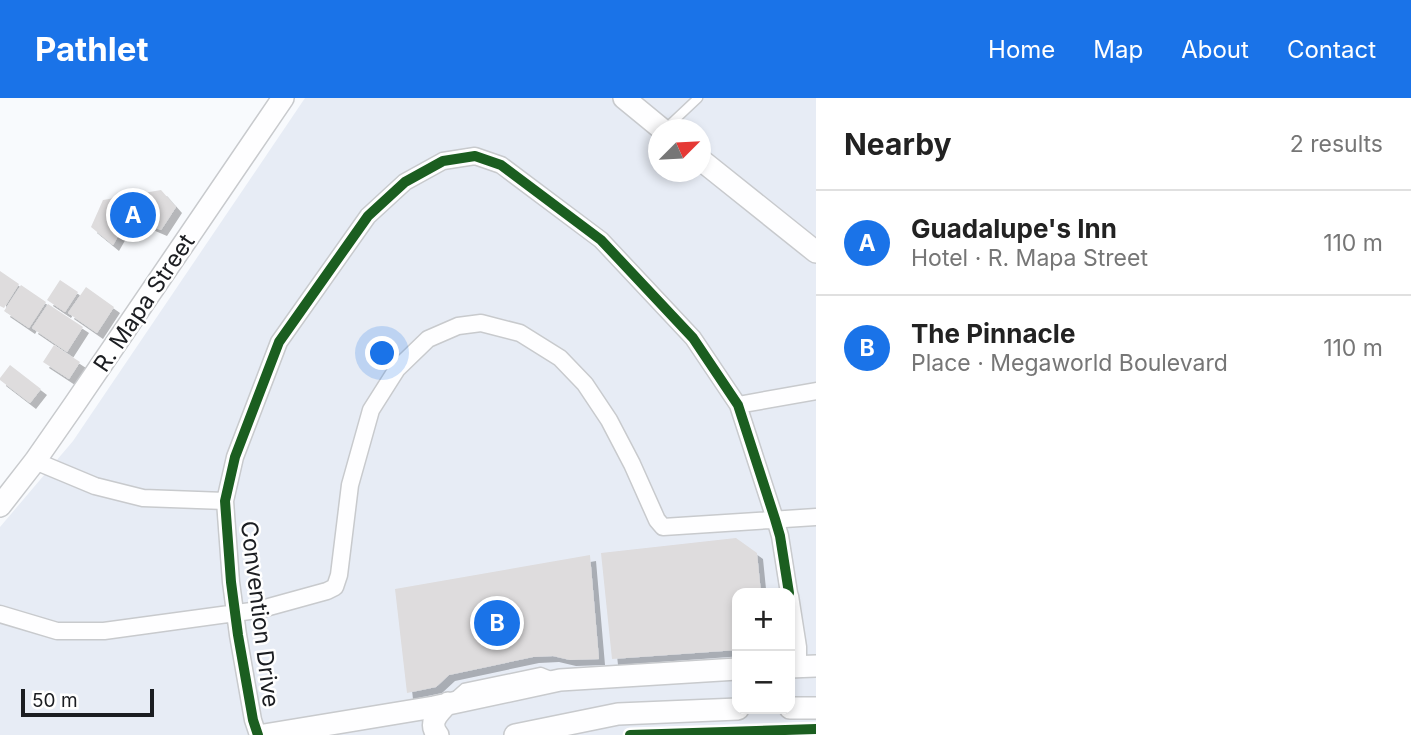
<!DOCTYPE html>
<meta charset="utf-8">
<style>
:root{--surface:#fff;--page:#f2f2f2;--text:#222;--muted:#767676;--line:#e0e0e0;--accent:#1a73e8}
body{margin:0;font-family:Inter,sans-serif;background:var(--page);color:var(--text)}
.controls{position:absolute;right:21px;bottom:21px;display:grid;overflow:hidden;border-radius:14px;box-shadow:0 4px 10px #0003}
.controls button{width:63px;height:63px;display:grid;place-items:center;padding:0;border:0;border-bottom:2px solid var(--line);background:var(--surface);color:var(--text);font:35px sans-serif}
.compass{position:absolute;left:648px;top:21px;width:63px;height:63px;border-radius:50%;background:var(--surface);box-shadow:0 4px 10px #0003;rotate:66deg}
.scale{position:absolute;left:21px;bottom:18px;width:133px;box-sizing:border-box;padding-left:7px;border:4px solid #1b1d21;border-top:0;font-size:19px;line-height:24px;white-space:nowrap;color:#1b1d21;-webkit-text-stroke:5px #fff;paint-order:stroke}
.you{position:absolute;left:383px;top:256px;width:24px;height:24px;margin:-18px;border:5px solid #fff;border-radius:50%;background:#1a73e8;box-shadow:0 0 0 10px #1a73e833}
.badge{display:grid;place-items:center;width:46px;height:46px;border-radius:50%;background:var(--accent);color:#fff;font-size:23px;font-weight:700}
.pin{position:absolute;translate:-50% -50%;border:4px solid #fff;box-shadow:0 2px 7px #0006}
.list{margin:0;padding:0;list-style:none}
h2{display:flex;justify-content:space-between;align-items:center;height:91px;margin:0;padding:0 28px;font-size:30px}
h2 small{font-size:23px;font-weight:400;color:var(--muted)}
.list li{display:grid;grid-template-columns:46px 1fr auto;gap:21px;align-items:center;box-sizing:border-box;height:105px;padding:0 28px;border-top:2px solid var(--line)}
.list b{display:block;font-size:26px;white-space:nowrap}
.list p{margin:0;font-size:23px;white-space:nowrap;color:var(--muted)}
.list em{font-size:23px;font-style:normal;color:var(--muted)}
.map{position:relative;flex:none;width:816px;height:637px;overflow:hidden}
header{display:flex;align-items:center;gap:42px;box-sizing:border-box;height:98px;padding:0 35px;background:var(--accent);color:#fff}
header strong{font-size:33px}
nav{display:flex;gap:38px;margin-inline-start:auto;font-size:24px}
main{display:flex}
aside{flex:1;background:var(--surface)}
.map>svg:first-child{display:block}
.built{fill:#e7ecf5;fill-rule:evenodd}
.building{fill:#dedcdd;filter:url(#shadow)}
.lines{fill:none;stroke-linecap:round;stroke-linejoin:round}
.lane-casing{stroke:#c8cacd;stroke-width:11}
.street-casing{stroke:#c8cacd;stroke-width:19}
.secondary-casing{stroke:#c8cacd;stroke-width:24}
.lane{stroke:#fefeff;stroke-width:8}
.street{stroke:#fefeff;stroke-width:16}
.secondary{stroke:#fefeff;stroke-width:21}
.cycleway-casing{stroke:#fff;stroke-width:15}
.cycleway{stroke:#1b5e20;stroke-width:10}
.labels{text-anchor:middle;stroke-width:5;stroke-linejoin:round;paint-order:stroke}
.street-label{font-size:23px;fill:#1b1d21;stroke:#fff}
</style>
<header>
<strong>Pathlet</strong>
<nav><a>Home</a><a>Map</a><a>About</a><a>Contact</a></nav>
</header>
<main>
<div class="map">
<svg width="816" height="637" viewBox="0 0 816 637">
<defs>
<filter id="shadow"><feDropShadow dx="6" dy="6" stdDeviation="0" flood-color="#0004"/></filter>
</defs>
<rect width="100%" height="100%" fill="#f8fafd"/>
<path class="built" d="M 305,0 L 816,0 L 816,637 L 0,637 L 0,429 L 73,343 ZM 659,32 L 701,32 L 701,74 L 659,74 ZM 737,495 L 790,495 L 790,611 L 737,611 Z"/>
<path class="building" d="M 161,92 L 176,109 L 161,132 L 147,126 L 121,133 L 113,147 L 91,129 L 103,102 Z
M 0,173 L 19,186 L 4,210 L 0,208 Z
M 60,182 L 78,194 L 65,214 L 47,202 Z
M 21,187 L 46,204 L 29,230 L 4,213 Z
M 86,189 L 114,209 L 97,235 L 68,215 Z
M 48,206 L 83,229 L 67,254 L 32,230 Z
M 54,247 L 80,264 L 69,281 L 43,264 Z
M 10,267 L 41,291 L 30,305 L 0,282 L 0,280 Z
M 736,440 L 757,455 L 761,495 L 737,495 L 737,552 L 612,561 L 601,455 Z
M 590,457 L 599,561 L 570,562 L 553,558 L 533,559 L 449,577 L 436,589 L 407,595 L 395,491 Z"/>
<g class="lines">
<g class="lane-casing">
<path id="lane" d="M 664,32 L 698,0
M 454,599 L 464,590 L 541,574 L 551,578
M 630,637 L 816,631"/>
</g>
<g class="street-casing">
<path id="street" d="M 738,307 L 816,293
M 35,363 L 95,388 L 143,400 L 225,403
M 790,498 L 798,549 L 798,568
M 0,516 L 57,533 L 104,533 L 258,512 L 327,493 L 335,489 L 339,477 L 350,387 L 371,312 L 397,271 L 428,241 L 458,228 L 481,225 L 520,235 L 560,260 L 585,286 L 609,322 L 632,366 L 657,422 L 663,429 L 816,419
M 258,637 L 253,622 L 238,537 L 231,484 L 225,403 L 235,359 L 279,244 L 368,118 L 405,84 L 443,63 L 475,58 L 501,67 L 601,142 L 693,240 L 738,307 L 775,421 L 780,438 L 789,495"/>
</g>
<g class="secondary-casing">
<path id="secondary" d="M 624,0 L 663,32
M 701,62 L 816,154
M 0,408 L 35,363 L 74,307 L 283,0
M 790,569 L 816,568
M 790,610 L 816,610
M 264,637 L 434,609 L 560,582 L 737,571
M 438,637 C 427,625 439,614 448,605
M 515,637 L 618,616 L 738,611"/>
</g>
<use href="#lane" class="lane"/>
<use href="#street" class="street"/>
<use href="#secondary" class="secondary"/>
<g class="cycleway-casing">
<path id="cycleway" d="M 258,637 L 253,622 L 238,537 L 231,484 L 225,403 L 235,359 L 279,244 L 368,118 L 405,84 L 443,63 L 475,58 L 501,67 L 601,142 L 693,240 L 738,307 L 775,421 L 780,438 L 789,495
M 630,637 L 816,631"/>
</g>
<use href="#cycleway" class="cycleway"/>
</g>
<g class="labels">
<g class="street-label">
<text transform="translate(144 205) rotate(-56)" y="8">R. Mapa Street</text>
<text transform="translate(260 516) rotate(83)" y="8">Convention Drive</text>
</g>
</g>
</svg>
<div class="controls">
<button>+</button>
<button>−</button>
</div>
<svg class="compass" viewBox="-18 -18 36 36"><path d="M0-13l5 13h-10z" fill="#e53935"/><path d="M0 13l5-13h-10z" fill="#767676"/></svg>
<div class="scale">50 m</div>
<div class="you"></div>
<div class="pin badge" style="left:133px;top:117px">A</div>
<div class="pin badge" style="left:497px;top:525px">B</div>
</div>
<aside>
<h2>Nearby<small>2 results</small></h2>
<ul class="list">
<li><span class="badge">A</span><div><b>Guadalupe's Inn</b><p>Hotel · R. Mapa Street</p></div><em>110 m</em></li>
<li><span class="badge">B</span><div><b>The Pinnacle</b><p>Place · Megaworld Boulevard</p></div><em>110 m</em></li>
</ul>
</aside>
</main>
